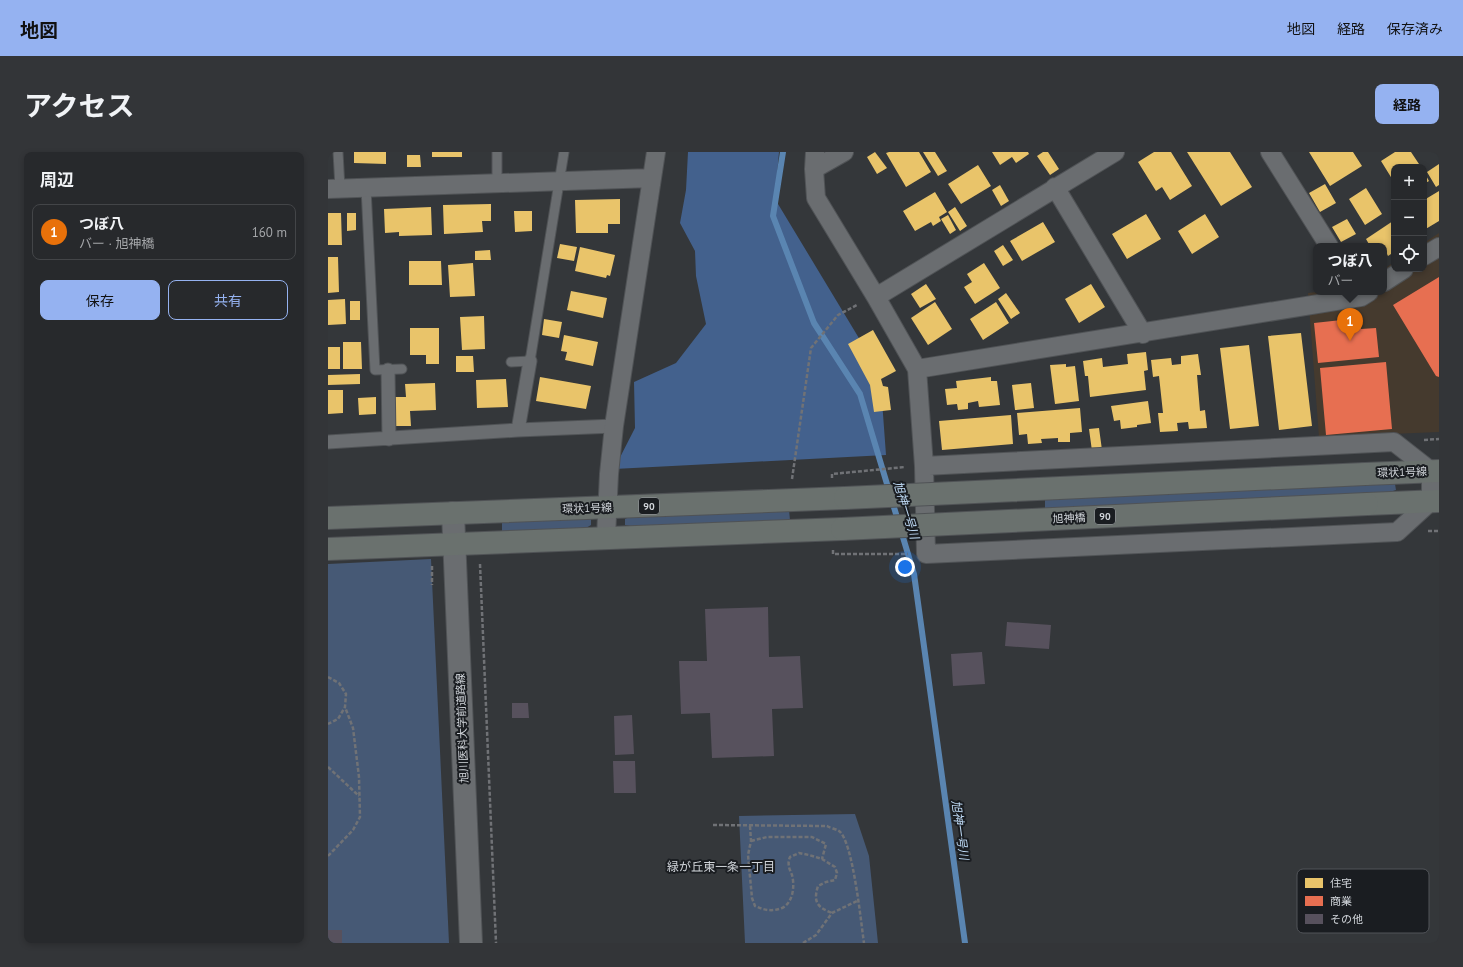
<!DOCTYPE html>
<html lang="ja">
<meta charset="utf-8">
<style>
:root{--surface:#27292c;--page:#333538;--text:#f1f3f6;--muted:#a4a6a9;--line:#434548;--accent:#95b2f1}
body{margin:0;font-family:"PT Sans","Noto Sans JP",sans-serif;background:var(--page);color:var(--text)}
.controls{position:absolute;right:12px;top:12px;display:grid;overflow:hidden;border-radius:8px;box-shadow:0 2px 6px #0003}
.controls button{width:36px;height:36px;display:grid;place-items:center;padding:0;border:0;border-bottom:1px solid var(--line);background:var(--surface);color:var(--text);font:20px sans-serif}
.you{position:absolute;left:577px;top:415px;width:14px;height:14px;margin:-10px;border:3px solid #fff;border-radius:50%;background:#1a73e8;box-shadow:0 0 0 6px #1a73e833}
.badge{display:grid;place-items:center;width:26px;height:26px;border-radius:50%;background:var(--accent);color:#fff;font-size:13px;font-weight:700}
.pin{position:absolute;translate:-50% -33px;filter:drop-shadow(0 1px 2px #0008)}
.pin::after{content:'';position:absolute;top:21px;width:14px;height:12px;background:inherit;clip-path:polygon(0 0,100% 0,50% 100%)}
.popup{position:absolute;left:985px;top:91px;width:74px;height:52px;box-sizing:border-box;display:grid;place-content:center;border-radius:8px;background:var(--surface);filter:drop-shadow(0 1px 3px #0005);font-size:13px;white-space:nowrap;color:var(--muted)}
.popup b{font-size:15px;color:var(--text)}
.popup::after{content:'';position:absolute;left:50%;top:100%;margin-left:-8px;border:8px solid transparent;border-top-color:var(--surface)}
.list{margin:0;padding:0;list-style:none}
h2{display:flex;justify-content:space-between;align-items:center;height:52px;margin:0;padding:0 16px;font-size:17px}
h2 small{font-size:13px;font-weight:400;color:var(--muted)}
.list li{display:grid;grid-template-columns:26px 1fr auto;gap:12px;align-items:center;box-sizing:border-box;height:56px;margin:0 8px 8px;padding:0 8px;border:1px solid var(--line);border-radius:8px}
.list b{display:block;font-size:15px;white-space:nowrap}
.list p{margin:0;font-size:13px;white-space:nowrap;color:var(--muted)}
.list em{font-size:13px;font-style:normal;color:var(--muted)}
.actions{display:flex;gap:8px;padding:12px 16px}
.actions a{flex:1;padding:9px 0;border:1px solid var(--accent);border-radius:8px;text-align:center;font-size:14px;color:var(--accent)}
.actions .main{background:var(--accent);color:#111}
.icon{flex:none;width:22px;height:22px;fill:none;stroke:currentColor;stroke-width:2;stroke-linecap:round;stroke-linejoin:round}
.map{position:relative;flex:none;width:1111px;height:791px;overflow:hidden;border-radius:8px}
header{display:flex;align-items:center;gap:24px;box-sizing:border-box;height:56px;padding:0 20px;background:var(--accent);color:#111}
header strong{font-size:19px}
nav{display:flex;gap:22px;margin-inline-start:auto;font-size:14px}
.intro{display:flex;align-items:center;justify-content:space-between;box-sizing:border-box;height:96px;padding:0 24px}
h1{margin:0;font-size:28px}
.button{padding:10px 18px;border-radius:8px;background:var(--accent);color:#111;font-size:14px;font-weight:700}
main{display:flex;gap:24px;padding:0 24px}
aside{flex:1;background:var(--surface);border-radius:8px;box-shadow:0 2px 6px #0003}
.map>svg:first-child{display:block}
.commercial{fill:#453a2e}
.green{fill:#465975}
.forest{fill:#43618d}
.homes{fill:#e9c46a}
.shops{fill:#e76f51}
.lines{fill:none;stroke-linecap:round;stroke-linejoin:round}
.stream{stroke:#5a85b1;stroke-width:6}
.building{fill:#57515d}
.service-casing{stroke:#505356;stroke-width:11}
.pedestrian-casing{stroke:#505356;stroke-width:15}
.minor-casing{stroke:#505356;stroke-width:20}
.tertiary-casing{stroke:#505356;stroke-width:24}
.primary-casing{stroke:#505356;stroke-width:24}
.path{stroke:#707276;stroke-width:2.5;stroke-dasharray:4 2;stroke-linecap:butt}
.service{stroke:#6a6d70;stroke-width:9}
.pedestrian{stroke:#6a6d70;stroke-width:13}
.minor{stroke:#6a6d70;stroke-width:18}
.tertiary{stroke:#6a6d70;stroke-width:22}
.primary{stroke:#6a716e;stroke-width:22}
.primary-bridge-casing{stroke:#505356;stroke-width:24;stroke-linecap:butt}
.primary-bridge{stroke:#6a716e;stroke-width:22}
.labels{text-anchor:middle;stroke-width:4;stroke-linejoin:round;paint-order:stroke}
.shield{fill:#1a1d21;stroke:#9b9ea3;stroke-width:1}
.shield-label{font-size:10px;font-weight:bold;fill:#d2d6db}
.street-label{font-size:11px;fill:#d2d6db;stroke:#1a1d21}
.water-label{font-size:12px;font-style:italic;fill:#bcd7f2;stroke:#1a1d21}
.neighbourhood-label{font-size:12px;fill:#d2d6db;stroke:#1a1d21}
.key{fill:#1a1d21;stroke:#515459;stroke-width:1}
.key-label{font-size:11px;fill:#d2d6db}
</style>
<header>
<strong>地図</strong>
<nav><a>地図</a><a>経路</a><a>保存済み</a></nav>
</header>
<div class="intro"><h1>アクセス</h1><a class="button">経路</a></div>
<main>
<aside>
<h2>周辺<small></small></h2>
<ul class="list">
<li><span class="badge" style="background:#e8710a">1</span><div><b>つぼ八</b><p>バー · 旭神橋</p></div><em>160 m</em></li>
</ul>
<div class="actions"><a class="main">保存</a><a>共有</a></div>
</aside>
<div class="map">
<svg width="1111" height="791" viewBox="0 0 1111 791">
<rect width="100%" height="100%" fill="#34373a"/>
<path class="commercial" d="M 1111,81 L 1111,280 L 991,285 L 980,141 L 988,140 L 1056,140 L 1056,117 L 1066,110 L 1066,117 L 1096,117 L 1096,91 Z"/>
<path class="green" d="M 1062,331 L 1067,332 L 1068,338 L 1062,340 L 717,357 L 717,348 Z
M 461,358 L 462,368 L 303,374 L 297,373 L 297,367 L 301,365 Z
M 258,366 L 263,367 L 263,373 L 258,376 L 174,380 L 174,369 Z
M 103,407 L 121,791 L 0,791 L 0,412 Z
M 527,662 L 541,704 L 550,791 L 417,791 L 411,664 Z"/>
<path class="forest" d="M 360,0 L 451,0 L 447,47 L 552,221 L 558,303 L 286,317 L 307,276 L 306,230 L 348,211 L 378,172 L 368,124 L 367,99 L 352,71 L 358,38 Z"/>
<path class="homes" d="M 26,0 L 58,0 L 58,12 L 26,11 Z
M 104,0 L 134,0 L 134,5 L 104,5 Z
M 547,0 L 559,16 L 549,22 L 539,5 Z
M 561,0 L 591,0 L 603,20 L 578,35 L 558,1 Z
M 595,0 L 607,0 L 619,19 L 610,24 Z
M 664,0 L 700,0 L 701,2 L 688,11 L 684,5 L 672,13 Z
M 715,0 L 720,0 L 731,17 L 722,23 L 709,4 Z
M 826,0 L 843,0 L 864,34 L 842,48 L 834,35 L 828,39 L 810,10 Z
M 859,0 L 902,0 L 924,35 L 893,54 Z
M 981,0 L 1025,0 L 1034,14 L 1002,34 Z
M 1067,0 L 1083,0 L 1093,15 L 1066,15 L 1066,30 L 1053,9 Z
M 79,3 L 92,3 L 93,15 L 79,15 Z
M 1111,12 L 1111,33 L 1108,35 L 1099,20 Z
M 650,13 L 663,34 L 633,52 L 620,32 Z
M 1096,20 L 1101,29 L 1096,32 Z
M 997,32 L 1008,51 L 992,60 L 981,41 Z
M 672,33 L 681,49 L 673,54 L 664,38 Z
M 1038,36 L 1054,62 L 1037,73 L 1021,47 Z
M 1111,39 L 1111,69 L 1096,78 L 1096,48 Z
M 607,40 L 619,60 L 611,65 L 613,69 L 605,74 L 603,70 L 587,79 L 575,59 Z
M 292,47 L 292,72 L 280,72 L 280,81 L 248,81 L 247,48 Z
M 163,52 L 163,69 L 154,69 L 155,80 L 116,82 L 115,53 Z
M 103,55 L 104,83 L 71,84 L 71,80 L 57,81 L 56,57 Z
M 627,55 L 639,74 L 632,79 L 620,60 Z
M 186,59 L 204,59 L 204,79 L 187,80 Z
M 0,61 L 13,61 L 14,93 L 0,93 Z
M 19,61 L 28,61 L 28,78 L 19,79 Z
M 818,62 L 833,87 L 799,107 L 784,82 Z
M 877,62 L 891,85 L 864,102 L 850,79 Z
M 620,63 L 628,78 L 622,82 L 613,67 Z
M 1019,67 L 1028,82 L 1013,90 L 1004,75 Z
M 1065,69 L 1066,72 L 1066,100 L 1060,104 L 1058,100 L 1056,102 L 1056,94 L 1042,94 L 1038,87 Z
M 715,70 L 727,90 L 694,109 L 682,89 Z
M 232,92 L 249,95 L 246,109 L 229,106 Z
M 675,93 L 685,108 L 675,114 L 666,99 Z
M 252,95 L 287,103 L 282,124 L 279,123 L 278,126 L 247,119 Z
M 162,98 L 163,108 L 147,108 L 147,99 Z
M 0,105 L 10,105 L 11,140 L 0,141 Z
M 81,109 L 113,109 L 114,133 L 81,133 Z
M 145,111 L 147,144 L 122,145 L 120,113 Z
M 656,111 L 672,136 L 647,152 L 636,135 L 644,130 L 639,122 Z
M 598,132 L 608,147 L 592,156 L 583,142 Z
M 763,132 L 777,155 L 751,171 L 737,147 Z
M 243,139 L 279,146 L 275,166 L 239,158 Z
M 678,141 L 692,161 L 683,167 L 670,147 Z
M 17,147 L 18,172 L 0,173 L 0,148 Z
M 22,149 L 32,149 L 32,168 L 22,168 Z
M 607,150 L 624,177 L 600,193 L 583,166 Z
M 668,150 L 681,171 L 655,188 L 642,167 Z
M 156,164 L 157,197 L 134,198 L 132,165 Z
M 216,167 L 234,170 L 231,186 L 214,183 Z
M 82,176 L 111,176 L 111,212 L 98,212 L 98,203 L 82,203 Z
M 545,178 L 568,219 L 553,227 L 555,234 L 560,235 L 563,258 L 546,260 L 542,233 L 520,192 Z
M 973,181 L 984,274 L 951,278 L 940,184 Z
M 236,183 L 270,190 L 265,214 L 237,208 L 239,200 L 233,199 Z
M 15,190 L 33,190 L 34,217 L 15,217 Z
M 921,193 L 931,274 L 902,277 L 892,196 Z
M 0,195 L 12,195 L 12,217 L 0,217 Z
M 818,200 L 820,218 L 816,219 L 818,238 L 762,245 L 760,224 L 757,224 L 755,209 L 774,206 L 775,215 L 800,212 L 799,202 Z
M 870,202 L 873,223 L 869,223 L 872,259 L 877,258 L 879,276 L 861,277 L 860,270 L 849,271 L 850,279 L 832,280 L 830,261 L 835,261 L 831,224 L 825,225 L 823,208 L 843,206 L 844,213 L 853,212 L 853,204 Z
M 128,204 L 145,204 L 146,220 L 128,220 Z
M 738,212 L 738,215 L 747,214 L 751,249 L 727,252 L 722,213 Z
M 32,222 L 32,232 L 0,233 L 0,223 Z
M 212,225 L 263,234 L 258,257 L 208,249 Z
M 663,225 L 663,229 L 669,229 L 672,253 L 651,255 L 650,249 L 640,251 L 640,257 L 630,258 L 629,252 L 619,253 L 617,237 L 629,236 L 628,229 Z
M 178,227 L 180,255 L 149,256 L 148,228 Z
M 107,231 L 108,258 L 82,259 L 83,274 L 68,274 L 66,245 L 78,245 L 77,232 Z
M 703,231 L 706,256 L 687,258 L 684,233 Z
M 0,238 L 15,238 L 15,261 L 0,262 Z
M 48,245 L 48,262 L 31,263 L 30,246 Z
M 820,249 L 823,271 L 809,273 L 809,275 L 793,277 L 792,268 L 786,269 L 783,254 Z
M 752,256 L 754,280 L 742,281 L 742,290 L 730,290 L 730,286 L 713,287 L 714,291 L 700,292 L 699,282 L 691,283 L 689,261 Z
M 683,263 L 685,292 L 614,298 L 611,269 Z
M 771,276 L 774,298 L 764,299 L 761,277 Z"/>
<path class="shops" d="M 1111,125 L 1111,225 L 1108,224 L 1065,153 Z
M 1032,166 L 1033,177 L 1048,176 L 1051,205 L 990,211 L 986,171 Z
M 1058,210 L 1064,277 L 998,283 L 992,216 Z"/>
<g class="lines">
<path class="stream" d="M 455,0 L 445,64 L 486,171 L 532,242 L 586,422 L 637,791"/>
</g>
<path class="building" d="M 440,455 L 441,505 L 472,504 L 475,556 L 444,557 L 446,604 L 384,606 L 382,561 L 353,562 L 351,509 L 379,509 L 377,457 Z
M 679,470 L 723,473 L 721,497 L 677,494 Z
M 654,500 L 657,532 L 625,534 L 623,502 Z
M 184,551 L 200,551 L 201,566 L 184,566 Z
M 304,563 L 306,602 L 287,603 L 286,564 Z
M 285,609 L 307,609 L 308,641 L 286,641 Z
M 0,778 L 14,778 L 14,791 L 0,791 Z"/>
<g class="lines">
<g class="service-casing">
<path id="service" d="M 10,0 L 12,36
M 169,0 L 169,31
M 38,36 L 47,218 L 74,217
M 183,210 L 202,209 L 236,0"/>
</g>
<g class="pedestrian-casing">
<path id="pedestrian" d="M 60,218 L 61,287
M 190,278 L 202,209
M 0,290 L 190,278 L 286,274"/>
</g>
<g class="minor-casing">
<path id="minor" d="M 487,0 L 486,17 L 488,46 L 548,145 L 589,217 L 596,314 L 598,402 L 1069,380 L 1103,349 L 1103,319 L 1066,290 L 596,314
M 942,0 L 1001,94
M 486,17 L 516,0
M 727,35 L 815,182
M 0,37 L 324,26
M 1096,104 L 1111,95
M 1056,130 L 1076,117
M 548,145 L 787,0
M 589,217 L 1033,145 L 1041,140
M 278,385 L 281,322 L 286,274 L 328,0"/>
</g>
<g class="tertiary-casing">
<path id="tertiary" d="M 125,361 L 143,791"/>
</g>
<g class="primary-casing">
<path id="primary" d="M 1037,322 L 1111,319
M 1039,352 L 1111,349
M 0,366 L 517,346
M 0,397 L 514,377"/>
</g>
<path class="path" d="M 1096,288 L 1111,287
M 504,326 L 504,322 L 577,315
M 464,327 L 483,196 L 510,163 L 529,153
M 1100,379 L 1111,379
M 505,398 L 505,402 L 580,402
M 152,412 L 168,791
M 104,414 L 104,433
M 0,525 L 11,531 L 18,542 L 17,555 L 10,567 L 0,572
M 0,615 L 31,644
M 385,673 L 499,674 C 502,676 508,677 511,679 C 525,689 533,771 536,791
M 422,674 L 423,689 L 420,703 L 424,746 L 427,754 C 436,758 444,760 454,756 C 465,751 467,734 464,723 C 463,720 461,717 461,714 C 460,711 461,707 462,705 L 471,701 L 481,703 L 494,707 L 507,715 L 509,721 L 507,728 L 498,730 L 490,734 C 485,750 489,755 504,761
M 423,689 L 439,685 L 484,685 L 498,692 L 494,707
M 0,704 L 25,678 L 32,665 L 31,625 L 25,576 L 17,555
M 475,791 L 488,783 L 504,761 L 531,748"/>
<use href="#service" class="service"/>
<use href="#pedestrian" class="pedestrian"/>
<use href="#minor" class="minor"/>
<use href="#tertiary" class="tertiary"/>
<use href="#primary" class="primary"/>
<g class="primary-bridge-casing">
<path id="primary-bridge" d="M 517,346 L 1037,322
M 514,377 L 1039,352"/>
</g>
<use href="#primary-bridge" class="primary-bridge"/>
</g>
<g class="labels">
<g class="shield">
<rect x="311" y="346" width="20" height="16" rx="3"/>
<rect x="767" y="356" width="20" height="16" rx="3"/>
</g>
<g class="shield-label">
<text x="321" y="358">90</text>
<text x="777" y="368">90</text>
</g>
<g class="street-label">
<text transform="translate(1074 320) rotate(-2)" y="4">環状1号線</text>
<text transform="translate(259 356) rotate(-2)" y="4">環状1号線</text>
<text transform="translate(741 366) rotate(-3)" y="4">旭神橋</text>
<text transform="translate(134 576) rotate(-92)" y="4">旭川医科大学前道路線</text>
</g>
<g class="water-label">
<text transform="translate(578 358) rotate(73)" y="4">旭神一号川</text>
<text transform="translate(632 678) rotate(82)" y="4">旭神一号川</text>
</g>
<g class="neighbourhood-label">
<text x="393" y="719">緑が丘東一条一丁目</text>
</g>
</g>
<rect x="969" y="717" width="132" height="64" rx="6" class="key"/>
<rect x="977" y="726" width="18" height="10" fill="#e9c46a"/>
<rect x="977" y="744" width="18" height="10" fill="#e76f51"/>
<rect x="977" y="762" width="18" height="10" fill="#57515d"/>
<g class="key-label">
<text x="1002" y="735">住宅</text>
<text x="1002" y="753">商業</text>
<text x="1002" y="771">その他</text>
</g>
</svg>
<div class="controls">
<button>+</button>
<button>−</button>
<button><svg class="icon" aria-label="locate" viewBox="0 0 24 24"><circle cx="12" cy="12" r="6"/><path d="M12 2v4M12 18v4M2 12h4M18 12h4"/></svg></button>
</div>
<div class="you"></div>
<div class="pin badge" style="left:1022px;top:189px;background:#e8710a">1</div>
<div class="popup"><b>つぼ八</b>バー</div>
</div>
</main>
